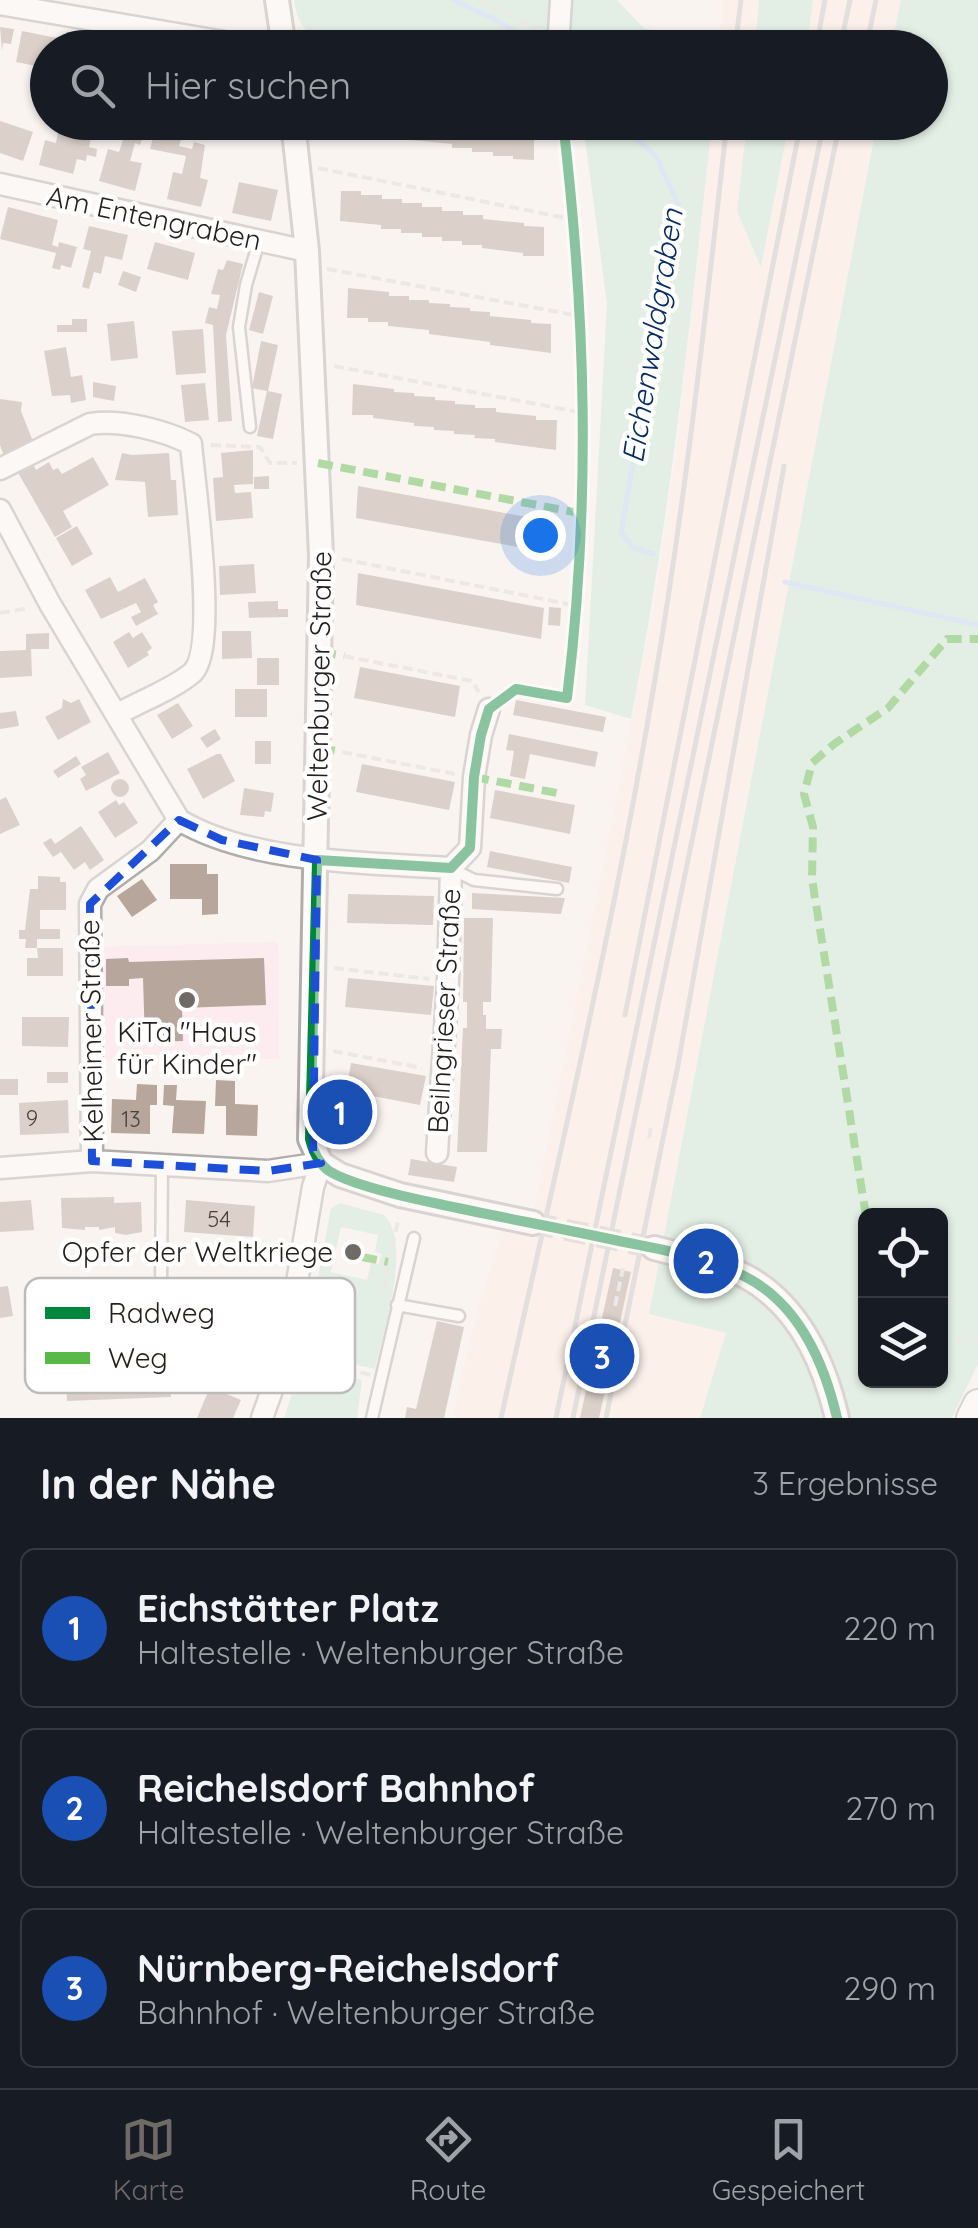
<!DOCTYPE html>
<html lang="de">
<meta charset="utf-8">
<style>
:root{--surface:#171b24;--page:#242831;--text:#f1f3f6;--muted:#9ea1a6;--line:#363941;--accent:#706a66}
body{margin:0;font-family:Quicksand,sans-serif;background:var(--page);color:var(--text)}
.controls{position:absolute;right:30px;bottom:30px;display:grid;overflow:hidden;border-radius:15px;box-shadow:0 2px 8px #0004}
.controls button{width:90px;height:90px;display:grid;place-items:center;padding:0;border:0;border-bottom:2px solid var(--line);background:var(--surface);color:var(--text);font:50px sans-serif}
.you{position:absolute;left:540px;top:535px;width:35px;height:35px;margin:-25px;border:8px solid #fff;border-radius:50%;background:#1a73e8;box-shadow:0 0 0 15px #1a73e833}
.badge{display:grid;place-items:center;width:65px;height:65px;border-radius:50%;background:var(--accent);color:#fff;font-size:32px;font-weight:700}
.pin{position:absolute;translate:-50% -50%;border:5px solid #fff;box-shadow:0 2px 10px #0006}
.list{margin:0;padding:0;list-style:none}
h2{display:flex;justify-content:space-between;align-items:center;height:130px;margin:0;padding:0 40px;font-size:42px}
h2 small{font-size:32px;font-weight:400;color:var(--muted)}
.list li{display:grid;grid-template-columns:65px 1fr auto;gap:30px;align-items:center;box-sizing:border-box;height:160px;margin:0 20px 20px;padding:0 20px;border:2px solid var(--line);border-radius:15px}
.list b{display:block;font-size:38px;white-space:nowrap}
.list p{margin:0;font-size:32px;white-space:nowrap;color:var(--muted)}
.list em{font-size:32px;font-style:normal;color:var(--muted)}
.icon{flex:none;width:55px;height:55px;fill:none;stroke:currentColor;stroke-width:2;stroke-linecap:round;stroke-linejoin:round}
.map{position:relative;flex:none;width:978px;height:1418px;overflow:hidden}
.search{position:absolute;background:var(--surface);box-shadow:0 2px 8px #0004;left:30px;right:30px;top:30px;height:110px;display:flex;align-items:center;gap:25px;box-sizing:border-box;padding:0 35px;border-radius:55px;color:var(--muted);font-size:38px}
.sheet{height:670px;background:var(--surface)}
nav{display:flex;justify-content:space-around;align-items:center;box-sizing:border-box;height:140px;border-top:2px solid var(--line);background:var(--surface);font-size:28px;color:var(--muted)}
nav a{display:grid;justify-items:center;gap:5px}
nav .on{color:var(--accent)}
.map>svg:first-child{display:block}
.built{fill:#fdece2}
.education{fill:#fcebef}
.green{fill:#c8e8d5;fill-rule:evenodd}
.lines{fill:none;stroke-linecap:round;stroke-linejoin:round}
.stream{stroke:#bed4f8;stroke-width:5}
.building{fill:#b6a69c}
.tertiary-tunnel{stroke:#cfc9c6;stroke-width:22;stroke-dasharray:22 11;stroke-linecap:butt}
.service-casing{stroke:#b2adaa;stroke-width:15}
.minor-casing{stroke:#b2adaa;stroke-width:25}
.tertiary-casing{stroke:#b2adaa;stroke-width:28}
.secondary-casing{stroke:#b2adaa;stroke-width:32}
.path{stroke:#dbd9d8;stroke-width:4;stroke-dasharray:10 5;stroke-linecap:butt}
.service{stroke:#fefdfd;stroke-width:10}
.minor{stroke:#fefdfd;stroke-width:20}
.tertiary{stroke:#fefdfd;stroke-width:22}
.secondary{stroke:#fefdfd;stroke-width:28}
.rail{stroke:#c7c5c4;stroke-width:5}
.quiet{stroke:#58b947;stroke-width:8;stroke-dasharray:15 8;stroke-linecap:butt}
.cycleway-casing{stroke:#fff;stroke-width:16}
.cycleway{stroke:#00873e;stroke-width:10}
.marked{fill:none;stroke:#1d4ed8;stroke-width:8;stroke-dasharray:20 12;stroke-linejoin:round}
.poi-dot{fill:#706a66;stroke:#fff;stroke-width:4}
.labels{text-anchor:middle;stroke-width:9;stroke-linejoin:round;paint-order:stroke}
.number-label{font-size:22px;fill:#49413b}
.street-label{font-size:28px;fill:#251f1b;stroke:#fff}
.poi-label{font-size:28px;fill:#251f1b;stroke:#fff}
.water-label{font-size:30px;font-style:italic;fill:#062c63;stroke:#fff}
.key{fill:#fff;stroke:#bebcbb;stroke-width:2.5}
.key-label{font-size:28px;fill:#251f1b}
</style>
<div class="map">
<svg width="978" height="1418" viewBox="0 0 978 1418">
<rect width="100%" height="100%" fill="#faf4f1"/>
<path class="built" d="M 723,0 L 759,0 L 755,47 L 718,48 Z
M 813,0 L 901,0 L 891,47 L 802,48 Z
M 712,123 L 747,123 L 737,211 L 762,264 L 789,123 L 877,123 L 649,1313 L 727,1333 L 700,1418 L 452,1418 L 473,1326 L 508,1208 L 534,1209 L 617,795 L 654,602 L 675,459 Z"/>
<path class="education" d="M 278,942 L 279,1059 L 216,1059 L 178,1052 L 95,1062 L 94,947 Z"/>
<path class="green" d="M 294,0 L 617,0 L 644,28 L 714,47 L 352,47 C 320,41 299,38 294,0 Z
M 759,0 L 813,0 L 809,30 L 805,30 L 802,47 L 755,47 Z
M 901,0 L 978,0 L 978,1364 L 952,1418 L 700,1418 L 726,1333 L 649,1314 L 877,123 L 930,122 L 930,48 L 891,47 ZM 866,1216 L 940,1216 L 940,1380 L 866,1380 Z
M 583,123 L 712,123 C 690,322 670,521 631,719 L 585,705 L 607,304 Z
M 747,123 L 789,123 L 761,267 L 737,211 Z
M 340,1203 L 384,1215 C 413,1244 383,1332 375,1369 L 304,1353 L 331,1208 ZM 341,1227 L 378,1235 L 375,1252 L 381,1254 L 379,1264 L 371,1263 L 367,1280 L 331,1272 Z
M 301,1367 L 362,1380 L 357,1418 L 284,1418 Z"/>
<g class="lines">
<path class="stream" d="M 453,0 L 496,20 L 529,41
M 616,122 L 656,156 L 678,204 L 621,533 L 634,548 L 653,554
M 785,582 L 978,625"/>
</g>
<path class="building" d="M 0,27 L 14,29 L 11,44 L 3,43 L 2,51 Z
M 22,31 L 82,43 L 81,48 L 48,48 L 48,76 L 35,73 L 36,66 L 16,62 Z
M 0,121 L 33,132 L 23,161 L 0,153 Z
M 351,122 L 494,122 L 493,126 L 514,126 L 514,130 L 534,130 L 534,160 L 513,159 L 513,156 L 493,156 L 493,152 L 472,152 L 472,148 L 452,148 L 452,144 L 412,140 L 412,136 L 351,128 Z
M 121,125 L 144,132 L 140,145 L 135,143 L 130,161 L 142,163 L 135,191 L 99,181 L 108,149 L 119,152 L 123,140 L 117,138 Z
M 156,127 L 168,129 L 166,136 L 181,140 L 179,146 L 192,149 L 194,142 L 205,145 L 200,178 L 208,180 L 201,207 L 167,199 L 173,172 L 182,174 L 186,156 L 150,149 Z
M 58,132 L 82,138 L 83,135 L 91,137 L 89,147 L 97,149 L 96,157 L 87,155 L 86,161 L 77,159 L 73,174 L 39,165 L 45,140 L 56,143 Z
M 239,182 L 278,190 L 271,221 L 232,213 Z
M 341,191 L 361,191 L 361,195 L 382,195 L 382,199 L 402,199 L 402,203 L 422,203 L 422,207 L 442,207 L 442,211 L 463,211 L 463,215 L 483,215 L 483,219 L 524,223 L 524,226 L 544,227 L 544,256 L 523,256 L 523,253 L 482,248 L 482,245 L 462,245 L 462,241 L 442,241 L 442,237 L 422,237 L 422,233 L 401,233 L 401,229 L 381,229 L 381,225 L 340,221 Z
M 8,207 L 58,220 L 52,245 L 58,247 L 59,242 L 77,247 L 71,268 L 61,265 L 60,270 L 52,268 L 56,253 L 0,239 Z
M 89,226 L 128,235 L 122,260 L 105,256 L 101,274 L 94,272 L 89,289 L 82,287 L 91,251 L 83,249 Z
M 155,242 L 195,253 L 188,280 L 147,269 Z
M 227,260 L 243,264 L 226,335 L 232,421 L 218,422 L 213,325 L 205,323 L 209,307 L 217,309 L 220,295 L 211,294 L 218,269 L 223,270 Z
M 123,271 L 141,277 L 136,292 L 118,285 Z
M 348,288 L 389,292 L 389,296 L 409,296 L 409,300 L 429,300 L 429,303 L 450,304 L 450,307 L 470,308 L 470,311 L 490,312 L 490,316 L 531,320 L 531,323 L 551,324 L 551,353 L 490,345 L 490,342 L 429,334 L 429,330 L 388,326 L 388,322 L 368,322 L 368,318 L 347,318 Z
M 259,292 L 273,296 L 263,334 L 249,330 Z
M 72,319 L 87,319 L 87,332 L 57,332 L 57,325 L 72,325 Z
M 134,321 L 138,358 L 111,361 L 107,324 Z
M 203,329 L 206,373 L 176,375 L 172,331 Z
M 261,341 L 278,345 L 268,391 L 282,394 L 273,439 L 257,436 L 267,391 L 252,388 Z
M 66,347 L 71,377 L 82,375 L 86,400 L 71,403 L 70,395 L 52,396 L 44,351 Z
M 93,382 L 116,386 L 114,401 L 93,397 Z
M 205,383 L 209,420 L 185,422 L 181,385 Z
M 353,384 L 394,389 L 394,392 L 414,393 L 414,396 L 435,397 L 435,400 L 455,401 L 455,404 L 475,405 L 475,408 L 496,408 L 496,412 L 536,416 L 536,420 L 557,420 L 556,450 L 495,442 L 495,439 L 474,438 L 475,435 L 454,434 L 454,431 L 434,430 L 434,427 L 414,426 L 414,423 L 373,418 L 373,415 L 352,415 Z
M 0,399 L 22,402 L 21,411 L 34,444 L 4,456 L 0,445 Z
M 253,450 L 253,484 L 234,485 L 235,493 L 251,492 L 253,518 L 216,521 L 213,478 L 223,477 L 221,453 Z
M 122,453 L 132,455 L 169,453 L 171,480 L 176,480 L 178,515 L 148,517 L 145,482 L 115,480 Z
M 93,457 L 109,485 L 63,511 L 72,527 L 55,537 L 17,471 L 32,462 L 36,470 L 49,462 L 53,470 L 58,468 L 62,474 Z
M 269,476 L 269,489 L 254,489 L 254,477 Z
M 358,486 L 554,522 L 552,553 L 356,518 Z
M 77,526 L 93,554 L 72,566 L 56,538 Z
M 254,564 L 256,593 L 220,595 L 219,566 Z
M 358,573 L 544,608 L 541,639 L 356,605 Z
M 110,577 L 118,592 L 145,578 L 158,602 L 153,605 L 158,614 L 136,626 L 131,617 L 141,612 L 136,603 L 101,619 L 85,590 Z
M 278,601 L 278,609 L 288,609 L 288,617 L 249,618 L 248,602 Z
M 549,607 L 561,608 L 560,626 L 548,625 Z
M 222,631 L 251,631 L 252,658 L 222,659 Z
M 129,632 L 133,638 L 142,632 L 152,648 L 147,652 L 149,655 L 128,668 L 113,642 Z
M 49,633 L 49,649 L 31,649 L 32,676 L 0,678 L 0,651 L 26,650 L 26,634 Z
M 257,658 L 279,658 L 279,685 L 257,685 Z
M 360,667 L 460,686 L 455,717 L 354,698 Z
M 235,689 L 267,689 L 267,717 L 235,717 Z
M 63,699 L 71,703 L 79,699 L 91,722 L 58,740 L 45,717 L 62,708 Z
M 516,700 L 606,717 L 603,732 L 513,715 Z
M 178,703 L 193,726 L 172,739 L 157,715 Z
M 16,711 L 19,726 L 0,729 L 0,713 Z
M 215,729 L 221,739 L 207,748 L 200,738 Z
M 509,734 L 598,752 L 595,767 L 530,754 L 525,779 L 510,776 L 514,751 L 506,750 Z
M 255,741 L 271,741 L 271,764 L 255,764 Z
M 108,752 L 120,773 L 86,791 L 80,779 L 86,775 L 81,767 Z
M 217,754 L 221,754 L 235,781 L 203,799 L 187,769 Z
M 76,756 L 81,764 L 58,778 L 53,771 Z
M 362,764 L 455,782 L 449,810 L 356,792 Z
M111 788a9 9 0 1 1 18 0a9 9 0 1 1-18 0Z
M 244,788 L 274,793 L 271,812 L 265,811 L 264,817 L 240,815 Z
M 495,790 L 575,805 L 570,834 L 490,818 Z
M 6,797 L 20,825 L 0,834 L 0,800 Z
M 116,800 L 119,805 L 124,802 L 138,823 L 115,838 L 98,812 Z
M 81,826 L 104,860 L 90,870 L 85,862 L 74,870 L 61,852 L 53,857 L 43,843 L 51,838 L 55,844 Z
M 490,851 L 572,867 L 569,883 L 487,867 Z
M 170,864 L 207,864 L 207,874 L 218,874 L 218,914 L 202,915 L 202,899 L 170,899 Z
M 38,876 L 60,877 L 60,882 L 66,882 L 66,910 L 40,910 L 40,929 L 60,929 L 60,939 L 37,939 L 37,948 L 25,948 L 26,939 L 19,939 L 19,930 L 25,930 L 30,889 L 38,889 Z
M 142,879 L 157,900 L 132,917 L 117,896 Z
M 472,893 L 565,898 L 561,914 L 472,909 Z
M 348,894 L 434,896 L 433,925 L 347,923 Z
M 464,918 L 493,918 L 491,1002 L 483,1002 L 483,1015 L 486,1015 L 486,1029 L 502,1029 L 501,1049 L 491,1049 L 487,1152 L 457,1152 L 463,1028 L 467,1028 L 467,1002 L 463,1002 Z
M 37,948 L 63,948 L 63,976 L 27,976 L 27,958 L 38,958 Z
M 128,958 L 129,962 L 264,958 L 266,1005 L 182,1008 L 183,1041 L 145,1042 L 143,978 L 129,979 L 129,986 L 106,986 L 106,959 Z
M 348,978 L 434,986 L 431,1015 L 345,1007 Z
M 22,1017 L 69,1017 L 68,1047 L 22,1046 Z
M 351,1063 L 426,1076 L 420,1105 L 346,1091 Z
M 47,1072 L 68,1072 L 68,1083 L 47,1083 Z
M 0,1079 L 18,1079 L 18,1095 L 0,1095 Z
M 216,1080 L 235,1081 L 235,1104 L 258,1105 L 257,1136 L 226,1135 L 226,1106 L 215,1106 Z
M 137,1084 L 157,1085 L 157,1105 L 150,1105 L 150,1134 L 111,1133 L 112,1099 L 136,1100 Z
M 164,1085 L 177,1085 L 176,1100 L 206,1101 L 204,1134 L 172,1133 L 174,1106 L 163,1105 Z
M 68,1100 L 69,1133 L 20,1135 L 19,1103 Z
M 411,1159 L 457,1167 L 454,1182 L 408,1175 Z
M 114,1197 L 114,1203 L 141,1202 L 142,1232 L 126,1235 L 115,1233 L 115,1227 L 99,1230 L 99,1227 L 85,1227 L 85,1230 L 62,1228 L 61,1198 Z
M 31,1200 L 34,1230 L 0,1232 L 0,1202 Z
M 186,1200 L 255,1206 L 253,1237 L 184,1232 Z
M 613,1268 L 631,1272 L 599,1418 L 580,1418 Z
M 8,1286 L 13,1316 L 0,1318 L 0,1287 Z
M 437,1321 L 464,1327 L 444,1418 L 405,1418 L 407,1407 L 416,1409 Z
M 169,1353 L 171,1397 L 67,1401 L 65,1356 Z
M 210,1387 L 241,1400 L 233,1418 L 197,1418 Z"/>
<g class="lines">
<path class="tertiary-tunnel" d="M 533,1223 L 654,1248"/>
<g class="service-casing">
<path id="service" d="M 250,427 L 239,327 L 246,285 L 259,241
M 452,869 L 474,880 L 557,889
M 161,1290 L 162,1164
M 397,1305 L 459,1316
M 372,1418 L 414,1238"/>
</g>
<g class="minor-casing">
<path id="minor" d="M 0,4 L 260,48
M 558,48 L 561,0
M 0,184 L 307,251
M 0,469 L 90,424 C 119,419 164,430 191,444 C 194,483 219,649 192,673 C 175,688 139,702 118,714
M 0,510 L 50,604 L 179,820 C 251,863 368,863 451,868
M 437,1153 L 448,981 L 451,868 L 470,848 L 474,777 L 481,735 L 489,709
M 92,1161 L 90,904 L 98,889 L 150,851 L 179,820
M 0,1168 L 92,1161 L 268,1171 L 321,1163
M 262,1418 L 285,1354 L 313,1187 L 321,1163"/>
</g>
<g class="tertiary-casing">
<path id="tertiary" d="M 277,0 L 284,48
M 293,122 L 307,251 L 321,555 L 310,1139 L 321,1163 L 340,1175 L 400,1195 L 533,1223
M 654,1248 C 684,1256 718,1262 745,1276 C 799,1305 824,1362 837,1418"/>
</g>
<g class="secondary-casing">
<path id="secondary" d="M 971,1418 L 978,1404"/>
</g>
<path class="path" d="M 479,0 L 541,30
M 318,168 L 575,220
M 327,269 L 579,316
M 334,366 L 584,413
M 211,445 L 260,447 L 270,463 L 297,463
M 342,559 L 578,606
M 0,613 L 30,608
M 344,656 L 472,681 L 479,692
M 342,752 L 455,774
M 334,968 L 429,979
M 333,1051 L 422,1068
M 649,1138 L 651,1127
M 385,1291 L 387,1267 L 399,1217
M 615,1306 L 623,1268
M 957,1340 L 978,1339
M 302,1358 L 371,1375"/>
<use href="#service" class="service"/>
<use href="#minor" class="minor"/>
<use href="#tertiary" class="tertiary"/>
<use href="#secondary" class="secondary"/>
<path class="rail" d="M 735,48 L 741,0
M 816,48 L 825,0
M 840,48 L 850,0
M 866,48 L 876,0
M 625,1015 L 801,122
M 501,1418 C 555,1174 613,931 654,685 C 686,498 706,311 727,122
M 556,1418 L 824,122
M 573,1418 L 840,122
M 606,1418 L 678,1065 L 784,466"/>
<path class="quiet" d="M 318,463 L 584,514
M 321,652 L 344,656
M 320,748 L 342,752
M 474,777 L 557,793
M 866,1216 L 812,879 L 813,827 L 804,794 L 812,763 L 834,744 L 888,708 L 947,639 L 978,639
M 362,1257 L 388,1262
M 161,1285 L 298,1286"/>
<g class="cycleway-casing">
<path id="cycleway" d="M 563,122 C 586,319 591,501 567,698 L 516,689 L 489,709 L 481,735 L 474,777 L 470,848 L 451,868 L 317,860 L 310,1139 C 313,1151 318,1163 329,1171 C 353,1186 410,1198 439,1204 C 499,1217 559,1228 619,1241 C 660,1249 706,1257 744,1276 C 798,1303 824,1362 837,1418"/>
</g>
<use href="#cycleway" class="cycleway"/>
</g>
<path d="M0 0H978V1418H0ZM 179,820 L 222,840 L 317,860 L 313,1151 L 321,1163 L 268,1171 L 92,1161 L 90,904 Z" fill="#faf4f1" fill-opacity=".55" fill-rule="evenodd"/>
<path class="marked" d="M 179,820 L 222,840 L 317,860 L 313,1151 L 321,1163 L 268,1171 L 92,1161 L 90,904 Z"/>
<g class="poi-dot">
<circle cx="187" cy="1000" r="10"/>
<circle cx="353" cy="1252" r="10"/>
</g>
<g class="labels">
<g class="number-label">
<text x="32" y="1126">9</text>
<text x="131" y="1127">13</text>
<text x="219" y="1227">54</text>
</g>
<g class="street-label">
<text transform="translate(154 218) rotate(12)" y="10">Am Entengraben</text>
<text transform="translate(319 686) rotate(-89)" y="10">Weltenburger Straße</text>
<text transform="translate(444 1011) rotate(-87)" y="10">Beilngrieser Straße</text>
<text transform="translate(91 1031) rotate(-91)" y="10">Kelheimer Straße</text>
</g>
<g class="poi-label">
<text x="187" y="1042">KiTa "Haus<tspan x="187" dy="32">für Kinder"</tspan></text>
<text x="333" y="1262" text-anchor="end">Opfer der Weltkriege</text>
</g>
<g class="water-label">
<text transform="translate(653 336) rotate(-81)" y="10">Eichenwaldgraben</text>
</g>
</g>
<rect x="25" y="1278" width="330" height="115" rx="15" class="key"/>
<rect x="45" y="1307" width="45" height="12" fill="#00873e"/>
<rect x="45" y="1352" width="45" height="12" fill="#58b947"/>
<g class="key-label">
<text x="108" y="1323">Radweg</text>
<text x="108" y="1368">Weg</text>
</g>
</svg>
<div class="controls">
<button><svg class="icon" aria-label="locate" viewBox="0 0 24 24"><circle cx="12" cy="12" r="6"/><path d="M12 2v4M12 18v4M2 12h4M18 12h4"/></svg></button>
<button><svg class="icon" aria-label="layers" viewBox="0 0 24 24"><path d="M12 4l9 5-9 5-9-5zM3 14l9 5 9-5"/></svg></button>
</div>
<div class="you"></div>
<div class="pin badge" style="left:340px;top:1112px;background:#1a4fb4">1</div>
<div class="pin badge" style="left:706px;top:1261px;background:#1a4fb4">2</div>
<div class="pin badge" style="left:602px;top:1356px;background:#1a4fb4">3</div>
<div class="search"><svg class="icon" aria-label="search" viewBox="0 0 24 24"><circle cx="10" cy="10" r="6"/><path d="M15 15l6 6"/></svg>Hier suchen</div>
</div>
<section class="sheet">
<h2>In der Nähe<small>3 Ergebnisse</small></h2>
<ul class="list">
<li><span class="badge" style="background:#1a4fb4">1</span><div><b>Eichstätter Platz</b><p>Haltestelle · Weltenburger Straße</p></div><em>220 m</em></li>
<li><span class="badge" style="background:#1a4fb4">2</span><div><b>Reichelsdorf Bahnhof</b><p>Haltestelle · Weltenburger Straße</p></div><em>270 m</em></li>
<li><span class="badge" style="background:#1a4fb4">3</span><div><b>Nürnberg-Reichelsdorf</b><p>Bahnhof · Weltenburger Straße</p></div><em>290 m</em></li>
</ul>
</section>
<nav>
<a class="on"><svg class="icon" aria-label="map" viewBox="0 0 24 24"><path d="M3 6l6-2 6 2 6-2v14l-6 2-6-2-6 2zM9 4v14M15 6v14"/></svg>Karte</a>
<a><svg class="icon" aria-label="directions" viewBox="0 0 24 24"><path d="M12 3l9 9-9 9-9-9zM9 14v-3h6M13 9l2 2-2 2"/></svg>Route</a>
<a><svg class="icon" aria-label="saved" viewBox="0 0 24 24"><path d="M7 4h10v16l-5-4-5 4z"/></svg>Gespeichert</a>
</nav>
